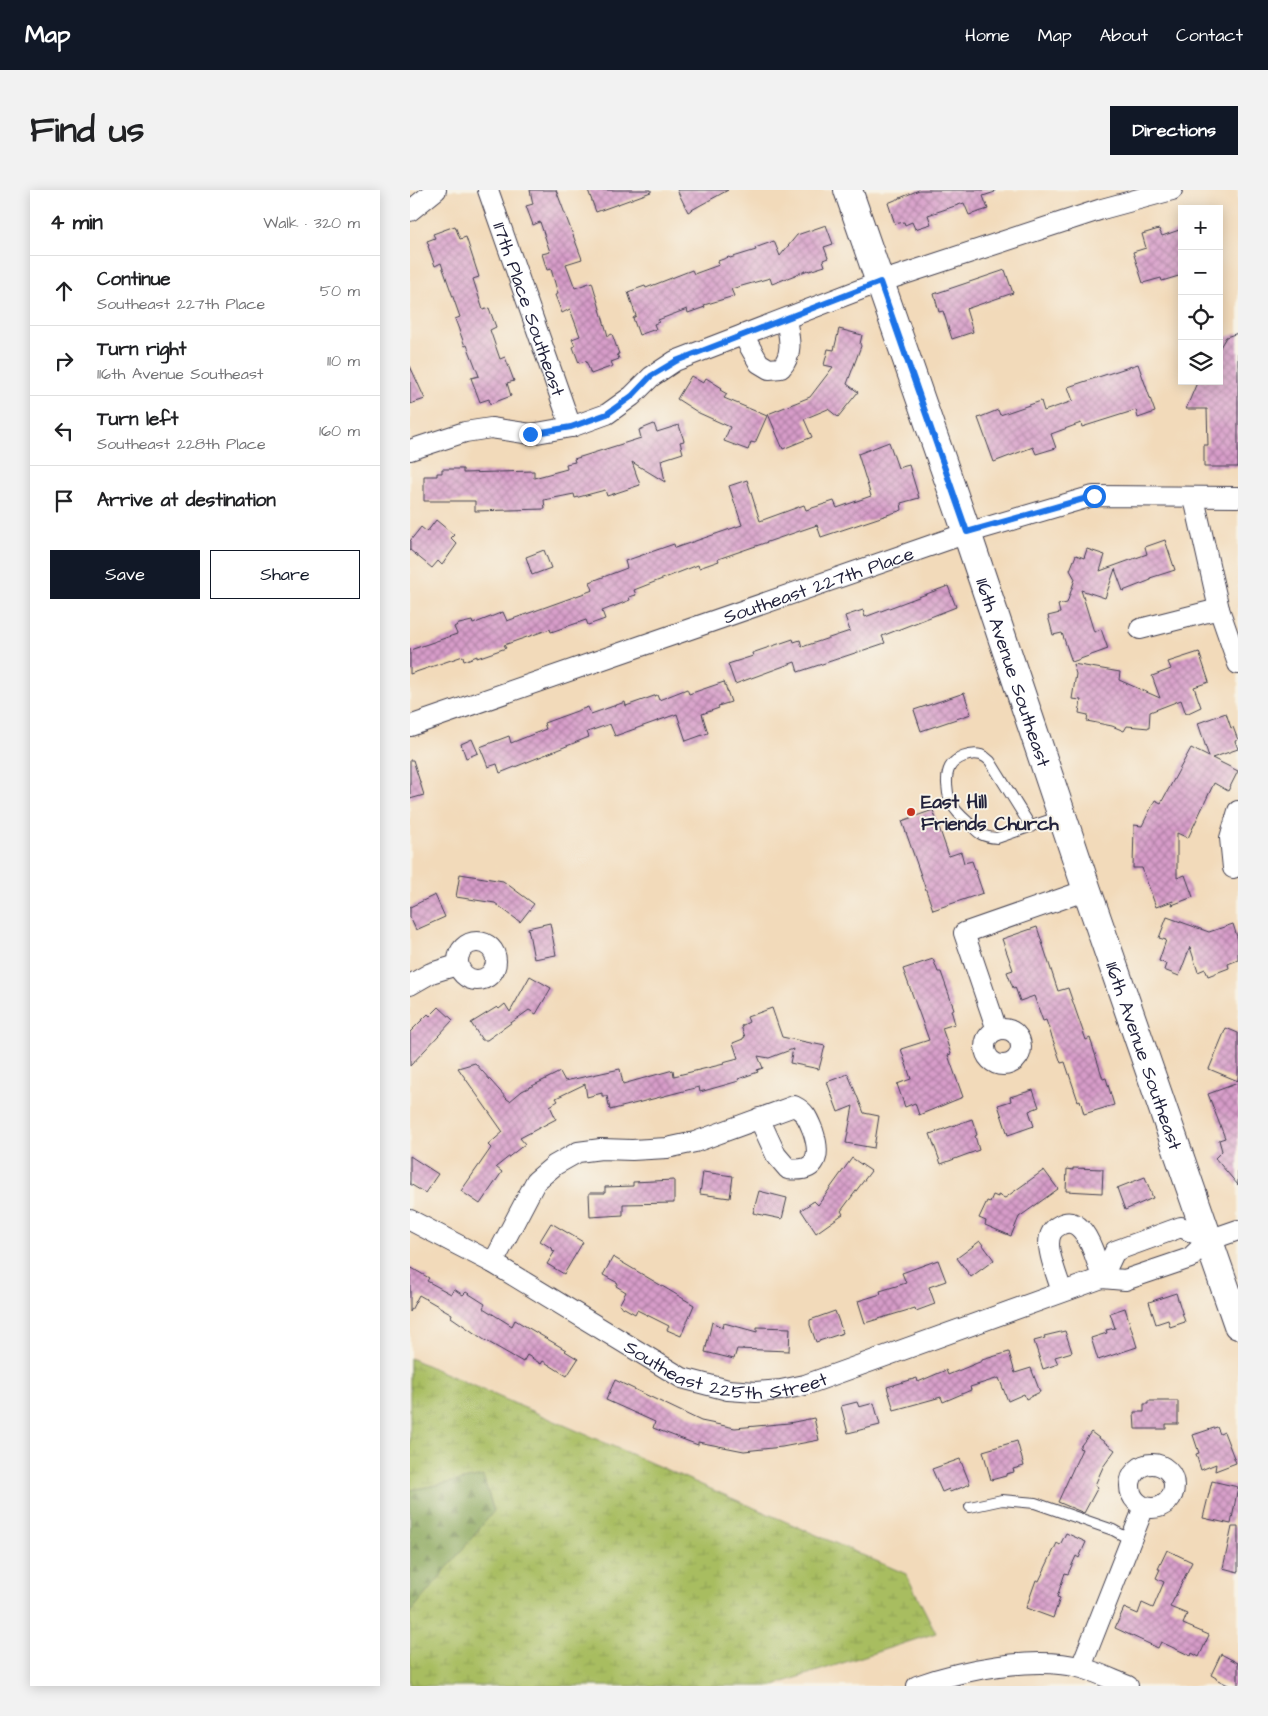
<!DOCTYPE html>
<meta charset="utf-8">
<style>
:root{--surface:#fff;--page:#f2f2f2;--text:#202124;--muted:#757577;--line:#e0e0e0;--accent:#111827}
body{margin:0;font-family:"Architects Daughter",sans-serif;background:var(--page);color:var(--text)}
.controls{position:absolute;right:15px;top:15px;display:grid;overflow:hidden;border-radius:0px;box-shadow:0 2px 12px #0003}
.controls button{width:45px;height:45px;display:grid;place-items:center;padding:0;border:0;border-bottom:1px solid var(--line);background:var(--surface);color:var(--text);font:25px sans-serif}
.stop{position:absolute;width:15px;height:15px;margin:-11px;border:4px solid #1a73e8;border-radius:50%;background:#fff}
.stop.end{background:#1a73e8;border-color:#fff;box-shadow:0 1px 5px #0008}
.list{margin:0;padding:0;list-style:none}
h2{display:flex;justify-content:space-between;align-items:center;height:65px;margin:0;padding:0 20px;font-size:21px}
h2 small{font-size:16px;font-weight:400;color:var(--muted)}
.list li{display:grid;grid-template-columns:32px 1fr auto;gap:15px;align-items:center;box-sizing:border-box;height:70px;padding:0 20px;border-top:1px solid var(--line)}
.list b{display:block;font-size:19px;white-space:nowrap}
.list p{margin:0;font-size:16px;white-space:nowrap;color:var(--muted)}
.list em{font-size:16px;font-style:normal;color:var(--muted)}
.actions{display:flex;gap:10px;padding:15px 20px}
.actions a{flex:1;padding:11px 0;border:1px solid var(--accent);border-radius:0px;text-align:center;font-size:18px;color:var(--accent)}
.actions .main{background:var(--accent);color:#fff}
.icon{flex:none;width:28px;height:28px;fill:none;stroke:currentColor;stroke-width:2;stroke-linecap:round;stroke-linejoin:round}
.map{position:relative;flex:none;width:828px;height:1496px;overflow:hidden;border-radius:0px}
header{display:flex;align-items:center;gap:30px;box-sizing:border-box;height:70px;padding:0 25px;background:var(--accent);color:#fff}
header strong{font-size:24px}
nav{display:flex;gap:28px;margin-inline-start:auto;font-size:18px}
.intro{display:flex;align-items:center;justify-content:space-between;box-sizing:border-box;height:120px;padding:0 30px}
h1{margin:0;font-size:35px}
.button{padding:12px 22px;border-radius:0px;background:var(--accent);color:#fff;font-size:18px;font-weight:700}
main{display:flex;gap:30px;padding:0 30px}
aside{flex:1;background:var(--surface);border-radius:0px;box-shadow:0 2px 12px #0003}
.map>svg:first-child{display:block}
.forest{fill:url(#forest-firs);stroke:#546349}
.wetland{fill:url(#wetland-marsh);stroke:#65704e}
.building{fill:url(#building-cross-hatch)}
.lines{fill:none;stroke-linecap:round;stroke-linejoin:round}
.lane-casing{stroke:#413e4e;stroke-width:12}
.street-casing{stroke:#413e4e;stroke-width:22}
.secondary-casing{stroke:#413e4e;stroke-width:30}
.lane{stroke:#fff;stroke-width:10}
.street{stroke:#fff;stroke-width:20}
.secondary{stroke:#fff;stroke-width:28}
.route{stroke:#1a73e8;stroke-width:6}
.poi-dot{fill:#c8321e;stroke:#f7f3e8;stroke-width:2}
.labels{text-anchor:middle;stroke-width:4;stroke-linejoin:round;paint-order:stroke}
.street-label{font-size:19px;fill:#22223b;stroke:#f7f3e8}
.poi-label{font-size:19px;font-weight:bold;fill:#22223b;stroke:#f7f3e8;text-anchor:start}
</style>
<header>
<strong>Map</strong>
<nav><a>Home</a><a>Map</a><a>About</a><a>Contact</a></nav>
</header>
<div class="intro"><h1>Find us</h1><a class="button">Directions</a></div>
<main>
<aside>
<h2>4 min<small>Walk · 320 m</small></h2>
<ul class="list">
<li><svg class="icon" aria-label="ahead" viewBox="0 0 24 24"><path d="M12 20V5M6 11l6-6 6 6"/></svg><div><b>Continue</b><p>Southeast 227th Place</p></div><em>50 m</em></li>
<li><svg class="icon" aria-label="right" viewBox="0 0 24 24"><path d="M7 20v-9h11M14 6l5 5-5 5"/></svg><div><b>Turn right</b><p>116th Avenue Southeast</p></div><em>110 m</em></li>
<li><svg class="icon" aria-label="left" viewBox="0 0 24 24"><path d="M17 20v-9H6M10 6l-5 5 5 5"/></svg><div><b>Turn left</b><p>Southeast 228th Place</p></div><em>160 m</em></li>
<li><svg class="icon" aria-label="arrive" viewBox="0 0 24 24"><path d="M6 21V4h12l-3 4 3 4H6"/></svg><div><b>Arrive at destination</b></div></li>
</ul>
<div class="actions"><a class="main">Save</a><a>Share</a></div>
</aside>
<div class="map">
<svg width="828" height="1496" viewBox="0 0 828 1496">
<defs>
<pattern id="forest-firs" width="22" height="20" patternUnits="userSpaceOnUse" patternTransform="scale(1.25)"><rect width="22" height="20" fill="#86a457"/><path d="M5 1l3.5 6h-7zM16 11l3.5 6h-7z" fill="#6d8549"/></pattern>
<pattern id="wetland-marsh" width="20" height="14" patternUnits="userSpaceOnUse" patternTransform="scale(1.25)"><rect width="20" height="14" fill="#a8bd61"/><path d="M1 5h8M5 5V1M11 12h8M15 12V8" fill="none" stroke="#90a255"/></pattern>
<pattern id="building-cross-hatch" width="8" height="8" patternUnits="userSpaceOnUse" patternTransform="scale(1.25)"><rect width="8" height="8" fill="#d79cc9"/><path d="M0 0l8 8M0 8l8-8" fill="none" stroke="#ae7fa4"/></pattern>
</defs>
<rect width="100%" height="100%" fill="#f7f3e8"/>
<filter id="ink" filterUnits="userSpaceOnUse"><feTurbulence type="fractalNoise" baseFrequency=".02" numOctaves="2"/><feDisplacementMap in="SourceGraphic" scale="10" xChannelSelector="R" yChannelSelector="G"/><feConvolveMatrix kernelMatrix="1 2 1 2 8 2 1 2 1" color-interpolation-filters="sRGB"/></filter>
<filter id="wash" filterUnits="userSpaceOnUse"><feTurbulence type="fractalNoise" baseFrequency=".0096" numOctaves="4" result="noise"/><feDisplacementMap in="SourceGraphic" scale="20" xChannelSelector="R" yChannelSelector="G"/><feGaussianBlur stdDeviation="1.12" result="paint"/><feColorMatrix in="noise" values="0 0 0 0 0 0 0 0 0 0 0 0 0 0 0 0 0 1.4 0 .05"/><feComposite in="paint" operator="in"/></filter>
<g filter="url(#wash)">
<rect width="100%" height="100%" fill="#f2daba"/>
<path class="forest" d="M 73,1286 L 84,1322 L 0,1423 L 0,1300 Z"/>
<path class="wetland" d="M 0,1168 L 496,1384 L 526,1443 L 361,1496 L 0,1496 L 0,1423 L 84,1321 L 73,1286 L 0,1300 Z"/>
<g id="blocks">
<path class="building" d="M 120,0 L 146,0 L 172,69 L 156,74 L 165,98 L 182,92 L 198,146 L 202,144 L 209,164 L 207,164 L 209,169 L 201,172 L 203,176 L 181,184 L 176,171 L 169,173 L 163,157 L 165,156 L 162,149 L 170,146 L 160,119 L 152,123 L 145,105 L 148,104 L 141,79 L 137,80 L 132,64 L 140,62 L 130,32 L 123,35 L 116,16 L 123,14 Z
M 178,0 L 241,0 L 241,2 L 186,22 Z
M 267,0 L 318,0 L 278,22 Z
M 509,0 L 584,0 L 585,2 L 573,6 L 578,19 L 559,25 L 554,13 L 518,25 L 521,34 L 505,39 L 502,32 L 495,35 L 494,32 L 485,34 L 478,13 Z
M 416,35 L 423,54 L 414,57 L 418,68 L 413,70 L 415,76 L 399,81 L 398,80 L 362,94 L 360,88 L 321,99 L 324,106 L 294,115 L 295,117 L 278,123 L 277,119 L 248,130 L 249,132 L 244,134 L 246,139 L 229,145 L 223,128 L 226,126 L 218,102 L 235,96 L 236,98 L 282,80 L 284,84 L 309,75 L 308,71 L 319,67 L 320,68 L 346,60 L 345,58 L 364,51 L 370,66 L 387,45 Z
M 45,36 L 50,49 L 56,47 L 69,87 L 63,89 L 73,120 L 79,118 L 86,137 L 80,140 L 90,169 L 95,167 L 104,191 L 97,193 L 101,206 L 80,214 L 79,209 L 70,212 L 61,188 L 69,186 L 57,155 L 55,156 L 45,129 L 50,127 L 31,73 L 25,76 L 18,56 L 19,56 L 17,51 L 25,48 L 23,44 Z
M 749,39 L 752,46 L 772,39 L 772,85 L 752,91 L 751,88 L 733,93 L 723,62 L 736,58 L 732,44 Z
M 595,80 L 603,103 L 556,119 L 563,142 L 542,149 L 533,121 L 529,122 L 524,104 Z
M 429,139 L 452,145 L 450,154 L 451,156 L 437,194 L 448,202 L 428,227 L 418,219 L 394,229 L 402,247 L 373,259 L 358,224 L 400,207 L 423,177 L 414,175 L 418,159 L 424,160 Z
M 828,143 L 828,277 L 794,277 L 794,255 L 798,255 L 797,219 L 776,219 L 786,195 L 789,191 L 809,191 L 809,159 L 816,147 Z
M 728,174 L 745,222 L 728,228 L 726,220 L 672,237 L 671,233 L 641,244 L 646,258 L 626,264 L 623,257 L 584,272 L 568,228 L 588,220 L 590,225 L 631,211 L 634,221 L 663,211 L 658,197 Z
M 0,176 L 15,209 L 0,214 Z
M 281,186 L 293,193 L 296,188 L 312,198 L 310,200 L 317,204 L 314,208 L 357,226 L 345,253 L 341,252 L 338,260 L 314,251 L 320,237 L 289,223 L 267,209 Z
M 244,234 L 247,242 L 269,235 L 274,251 L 270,252 L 273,263 L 251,270 L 255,292 L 222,272 L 230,295 L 197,306 L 195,300 L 165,308 L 164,304 L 134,310 L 135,319 L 65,321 L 65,311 L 14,311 L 14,286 L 27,286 L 27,283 L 32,283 L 32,279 L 53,279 L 53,283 L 124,281 L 124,288 L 157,279 L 156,274 L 165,272 L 164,269 L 231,248 L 229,240 Z
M 479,252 L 488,278 L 499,275 L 509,308 L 491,313 L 492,320 L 411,347 L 407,335 L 308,369 L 309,371 L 289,378 L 288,375 L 224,400 L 226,405 L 219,407 L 220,410 L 192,421 L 195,429 L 178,435 L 176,430 L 141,442 L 140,439 L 94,455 L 96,458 L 67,468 L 67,466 L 54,471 L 53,466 L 0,484 L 0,460 L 47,444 L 44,437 L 49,434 L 62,431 L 63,434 L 93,422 L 97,431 L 183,400 L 180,392 L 217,378 L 215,371 L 264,354 L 265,358 L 332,335 L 319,296 L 337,290 L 350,331 L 394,315 L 396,320 L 424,311 L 427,318 L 461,306 L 448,264 Z
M 26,330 L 44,345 L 41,348 L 47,354 L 32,375 L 28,371 L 22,378 L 0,360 L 0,351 L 11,337 L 17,342 Z
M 755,350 L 765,380 L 740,388 L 741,390 L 713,401 L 705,379 L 695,408 L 671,400 L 684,442 L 691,439 L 698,459 L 662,472 L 652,443 L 643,445 L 638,426 L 650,423 L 648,415 L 657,413 L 665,389 L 660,380 L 666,365 L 674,368 L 677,359 L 695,365 L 690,381 L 737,364 L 735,357 Z
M 134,360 L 141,378 L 122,385 L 116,367 Z
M 538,396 L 546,417 L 472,446 L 475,453 L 388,482 L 385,472 L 325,494 L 318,474 L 343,466 L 342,463 L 383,449 L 384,452 L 390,450 L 392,457 L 440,441 L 435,426 L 453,420 L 455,427 Z
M 789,462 L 799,492 L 784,497 L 791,517 L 776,524 L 771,510 L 740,522 L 739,538 L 717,536 L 714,541 L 702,536 L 677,531 L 678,525 L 669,523 L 671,510 L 662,509 L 666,484 L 663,474 L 710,482 L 709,490 L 750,508 L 742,486 L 761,479 L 758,472 Z
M 314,492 L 321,512 L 308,516 L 309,518 L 292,524 L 298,543 L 276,551 L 267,524 L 205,546 L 200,534 L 177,542 L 179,547 L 90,583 L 87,574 L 78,577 L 70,557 L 99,546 L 101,553 L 136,539 L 134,533 L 178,517 L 181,524 L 215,512 L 216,516 L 247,505 L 249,510 L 277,499 L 279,504 Z
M 554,503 L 561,524 L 511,541 L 504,520 Z
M 816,523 L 821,538 L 823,537 L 828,550 L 825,551 L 828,559 L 802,568 L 828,581 L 818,601 L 804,593 L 778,648 L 767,643 L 767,688 L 775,685 L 783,707 L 762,715 L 763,711 L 746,717 L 732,678 L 723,678 L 724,635 L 732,636 L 745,610 L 751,613 L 781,558 L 799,567 L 788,533 Z
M 62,549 L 68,563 L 56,568 L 51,554 Z
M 0,570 L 3,570 L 14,605 L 0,609 Z
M 523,620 L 539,666 L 551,662 L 554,673 L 562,671 L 573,703 L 523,720 L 492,631 Z
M 50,684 L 93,691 L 124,714 L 110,732 L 85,713 L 46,707 Z
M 25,705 L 35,727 L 6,740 L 0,727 L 0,717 Z
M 757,727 L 799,742 L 823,734 L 828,750 L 828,770 L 818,774 L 819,778 L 798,786 L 795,779 L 788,782 L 780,757 L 769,786 L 754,780 L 756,774 L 749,771 L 756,750 L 749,748 Z
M 140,733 L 146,765 L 124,769 L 118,738 Z
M 627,737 L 648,801 L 658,798 L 676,850 L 680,848 L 693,889 L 696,888 L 704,915 L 674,924 L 670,910 L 668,911 L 655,872 L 651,873 L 636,830 L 633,831 L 624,806 L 610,811 L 605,797 L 603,798 L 597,782 L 603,780 L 592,749 Z
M 523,769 L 528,782 L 531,782 L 544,819 L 541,820 L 545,834 L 532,838 L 541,864 L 538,865 L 553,907 L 509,925 L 505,913 L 495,917 L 487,894 L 501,889 L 491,859 L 519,850 L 493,779 Z
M 120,786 L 141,798 L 126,824 L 119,820 L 77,850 L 72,850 L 61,833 L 87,817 L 89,819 L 95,814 L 100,822 Z
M 29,817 L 43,830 L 0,876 L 0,842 L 18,824 L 20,826 Z
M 362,818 L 372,847 L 415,856 L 409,879 L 380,873 L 383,859 L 359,868 L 348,866 L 353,878 L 347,880 L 348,882 L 328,889 L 329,891 L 290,902 L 289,897 L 200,920 L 197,906 L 192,906 L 192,903 L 177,907 L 175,894 L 146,908 L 148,911 L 140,916 L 146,929 L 110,948 L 115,954 L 86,977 L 92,982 L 70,1014 L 51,1001 L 81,958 L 78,955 L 93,942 L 48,878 L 65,873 L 97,909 L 100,911 L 112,901 L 150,882 L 155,891 L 210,879 L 213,894 L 263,880 L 264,886 L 314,874 L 313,872 L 328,868 L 323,853 L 333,849 L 333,848 L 335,847 L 331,836 L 339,832 L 337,827 Z
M 816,838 L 828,843 L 828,891 L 799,879 Z
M 438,884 L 454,923 L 469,926 L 464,958 L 436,953 L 443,916 L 428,922 L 417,892 Z
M 828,893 L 828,995 L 805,968 L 812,961 L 809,950 L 815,948 L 798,904 Z
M 623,900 L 629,917 L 619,921 L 624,936 L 598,945 L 588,915 L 601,911 L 600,907 Z
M 562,929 L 567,945 L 565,946 L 569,960 L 531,974 L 520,944 Z
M 0,966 L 28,984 L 15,1003 L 0,994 Z
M 442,968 L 461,981 L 431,1021 L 433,1024 L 406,1043 L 391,1020 L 404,1011 L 408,1015 Z
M 663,978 L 693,979 L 692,1003 L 656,1001 L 657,979 L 663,980 Z
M 634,980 L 648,999 L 609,1027 L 601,1046 L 575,1035 L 576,1031 L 569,1028 L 577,1011 L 580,1012 L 583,1005 L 588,1007 L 588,1005 L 595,1008 Z
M 293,982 L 323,986 L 320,1008 L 290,1004 Z
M 735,987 L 743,1008 L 715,1020 L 707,998 Z
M 264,990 L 264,1013 L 213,1014 L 213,1025 L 180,1027 L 179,1003 L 195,1003 L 195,997 L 223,996 L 223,992 Z
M 349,1001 L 377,1008 L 372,1029 L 343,1023 Z
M 141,1033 L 173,1052 L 154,1084 L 137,1074 L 145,1061 L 142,1060 L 143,1059 L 130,1051 Z
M 570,1051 L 584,1070 L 561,1087 L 547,1068 Z
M 203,1067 L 284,1115 L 271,1146 L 257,1140 L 259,1136 L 227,1120 L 225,1124 L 209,1115 L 216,1102 L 206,1096 L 208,1093 L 193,1085 Z
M 528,1070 L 536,1091 L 519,1097 L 525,1114 L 506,1121 L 505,1118 L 455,1133 L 448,1111 L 471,1104 L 470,1101 L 496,1093 L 492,1083 Z
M 0,1077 L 19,1088 L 17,1091 L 41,1104 L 44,1099 L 53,1105 L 56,1102 L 75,1114 L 73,1118 L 102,1136 L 105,1130 L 156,1160 L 155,1161 L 168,1169 L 157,1186 L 133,1171 L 131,1174 L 117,1165 L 113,1172 L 73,1149 L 41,1127 L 42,1124 L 9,1105 L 0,1122 Z
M 766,1103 L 775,1132 L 760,1137 L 758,1130 L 746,1134 L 739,1112 Z
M 715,1118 L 727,1157 L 688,1170 L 681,1148 L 697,1143 L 696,1140 L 705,1138 L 700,1123 Z
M 425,1121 L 433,1143 L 406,1152 L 400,1135 L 400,1130 Z
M 302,1132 L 313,1138 L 314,1133 L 347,1142 L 347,1137 L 380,1138 L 379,1161 L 327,1159 L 324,1169 L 295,1162 Z
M 655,1141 L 662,1162 L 645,1167 L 648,1174 L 633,1179 L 624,1151 L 635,1148 L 634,1146 Z
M 599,1162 L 605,1183 L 621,1178 L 630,1202 L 616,1209 L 614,1204 L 598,1211 L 589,1188 L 560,1197 L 561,1200 L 533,1212 L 531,1207 L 484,1220 L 477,1197 L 507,1188 L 508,1192 L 536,1180 L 538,1185 L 572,1171 L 572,1170 Z
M 205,1190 L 291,1231 L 325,1238 L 379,1233 L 404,1228 L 409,1250 L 372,1257 L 334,1261 L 288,1252 L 288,1255 L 243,1238 L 245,1232 L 196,1210 Z
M 738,1211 L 768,1211 L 768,1234 L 756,1234 L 756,1239 L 725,1239 L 724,1222 L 734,1222 L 734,1214 L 738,1214 Z
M 447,1212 L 449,1217 L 464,1213 L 470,1235 L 438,1243 L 431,1216 Z
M 807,1237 L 810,1244 L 814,1242 L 826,1273 L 805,1281 L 806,1274 L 791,1280 L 786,1264 L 789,1263 L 783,1245 Z
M 681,1242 L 705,1260 L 693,1277 L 685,1295 L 688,1297 L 674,1323 L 648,1312 L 672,1259 L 669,1258 Z
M 607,1251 L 614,1276 L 603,1279 L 604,1282 L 596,1284 L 596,1286 L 581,1290 L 573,1261 Z
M 550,1269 L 560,1294 L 540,1302 L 539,1299 L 532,1302 L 522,1279 Z
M 802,1291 L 828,1297 L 821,1334 L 793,1328 Z
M 822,1337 L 828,1337 L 828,1382 L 813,1378 Z
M 656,1343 L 676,1352 L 669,1368 L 666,1366 L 658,1384 L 655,1383 L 647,1407 L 650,1408 L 643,1428 L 616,1418 L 626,1390 L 629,1391 L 647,1353 L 650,1355 Z
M 757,1360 L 782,1372 L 760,1417 L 777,1424 L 773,1434 L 799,1445 L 789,1467 L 782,1463 L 781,1466 L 751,1452 L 748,1458 L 705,1438 L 714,1418 L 728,1424 L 732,1413 L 743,1418 L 754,1392 L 746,1388 L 750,1379 L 748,1379 Z
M 811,1464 L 828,1473 L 828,1496 L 820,1496 L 806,1489 L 806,1488 L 801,1485 Z"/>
</g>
</g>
<g filter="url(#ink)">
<use href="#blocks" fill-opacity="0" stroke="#413e4e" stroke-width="1"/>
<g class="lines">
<g class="lane-casing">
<path id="lane" d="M 621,637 L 580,571 C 578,569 574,566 571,565 C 561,562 545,568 540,577 C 535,586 537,602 540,611 C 544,620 551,626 558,632 C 568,643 571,647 587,648 L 651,626
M 560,1317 L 592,1310 L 625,1313 L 703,1340 L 721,1350"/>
</g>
<g class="street-casing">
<g id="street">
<path id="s1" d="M 78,0 L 161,237"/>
<path d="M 0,21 L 26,0"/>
<path d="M 333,145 L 349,173 L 359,179 L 371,178 C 384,164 379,146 376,129"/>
<path d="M 0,260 L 55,242 L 81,238 L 121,244 L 161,237 L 197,224 L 222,206 L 241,187 L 265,171 L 470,92 L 692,19 L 762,0"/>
<path d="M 784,308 L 809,419 L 828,474"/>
<path d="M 730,439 L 809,419"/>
<path id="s2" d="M 0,536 L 557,343 L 683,306 L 828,307"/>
<path d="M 823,678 L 820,648 L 828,621"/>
<circle cx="67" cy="771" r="19"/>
<path d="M 0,795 L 21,783 L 47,775"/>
<circle cx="593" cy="857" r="18"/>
<path d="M 587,840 L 554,743 L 677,700"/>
<path id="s3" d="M 0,1030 L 83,1073 L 272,1188 L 318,1200 L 346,1202 L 371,1200 L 395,1195 L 692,1088 C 687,1072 675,1021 650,1035 C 642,1039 639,1045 639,1054 C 639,1068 648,1088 652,1102"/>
<path d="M 799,1050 L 771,1037 L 705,1061 L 692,1088 L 715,1090 L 780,1068 L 799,1050 L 828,1040"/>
<path d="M 83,1073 L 126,991 L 145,975 L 168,962 L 191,959 L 222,960 L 257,958 L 285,952 L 384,916 C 396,922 398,929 403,941 C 411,965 408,983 378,979 L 366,965 L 349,928"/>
<circle cx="742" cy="1296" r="22"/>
<path d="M 671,1477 L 734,1317"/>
<path d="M 507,1496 C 551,1480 625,1465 672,1478 C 687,1482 703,1490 718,1496"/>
</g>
</g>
<g class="secondary-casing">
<g id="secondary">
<path id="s4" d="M 438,0 L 557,343 L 677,700 L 828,1135"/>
</g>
</g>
<use href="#lane" class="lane"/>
<use href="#street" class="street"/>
<use href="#secondary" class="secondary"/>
</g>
</g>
<g class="lines" filter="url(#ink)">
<path class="route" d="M 120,244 L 161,237 L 197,224 L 222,206 L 241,186 L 266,171 L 470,92 L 557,342 L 684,306"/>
</g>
<circle class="poi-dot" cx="501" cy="622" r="5"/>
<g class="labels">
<g class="street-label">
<text dy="7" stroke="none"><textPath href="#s1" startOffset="126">117th Place Southeast</textPath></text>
<text dy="7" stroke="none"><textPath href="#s2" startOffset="432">Southeast 227th Place</textPath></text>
<text dy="7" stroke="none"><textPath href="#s4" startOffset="510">116th Avenue Southeast</textPath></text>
<text dy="7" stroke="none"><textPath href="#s4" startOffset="915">116th Avenue Southeast</textPath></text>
<text dy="7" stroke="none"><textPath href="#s3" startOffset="356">Southeast 225th Street</textPath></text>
</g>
<g class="poi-label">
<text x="511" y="618">East Hill<tspan x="511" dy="22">Friends Church</tspan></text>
</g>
</g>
</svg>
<div class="controls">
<button>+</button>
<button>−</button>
<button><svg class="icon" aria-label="locate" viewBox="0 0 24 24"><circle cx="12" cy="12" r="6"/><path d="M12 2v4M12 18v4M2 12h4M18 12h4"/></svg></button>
<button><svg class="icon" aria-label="layers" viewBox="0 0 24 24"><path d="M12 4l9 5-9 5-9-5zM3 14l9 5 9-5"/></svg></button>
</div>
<div class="stop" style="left:684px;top:306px"></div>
<div class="stop end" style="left:120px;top:244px"></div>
</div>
</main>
